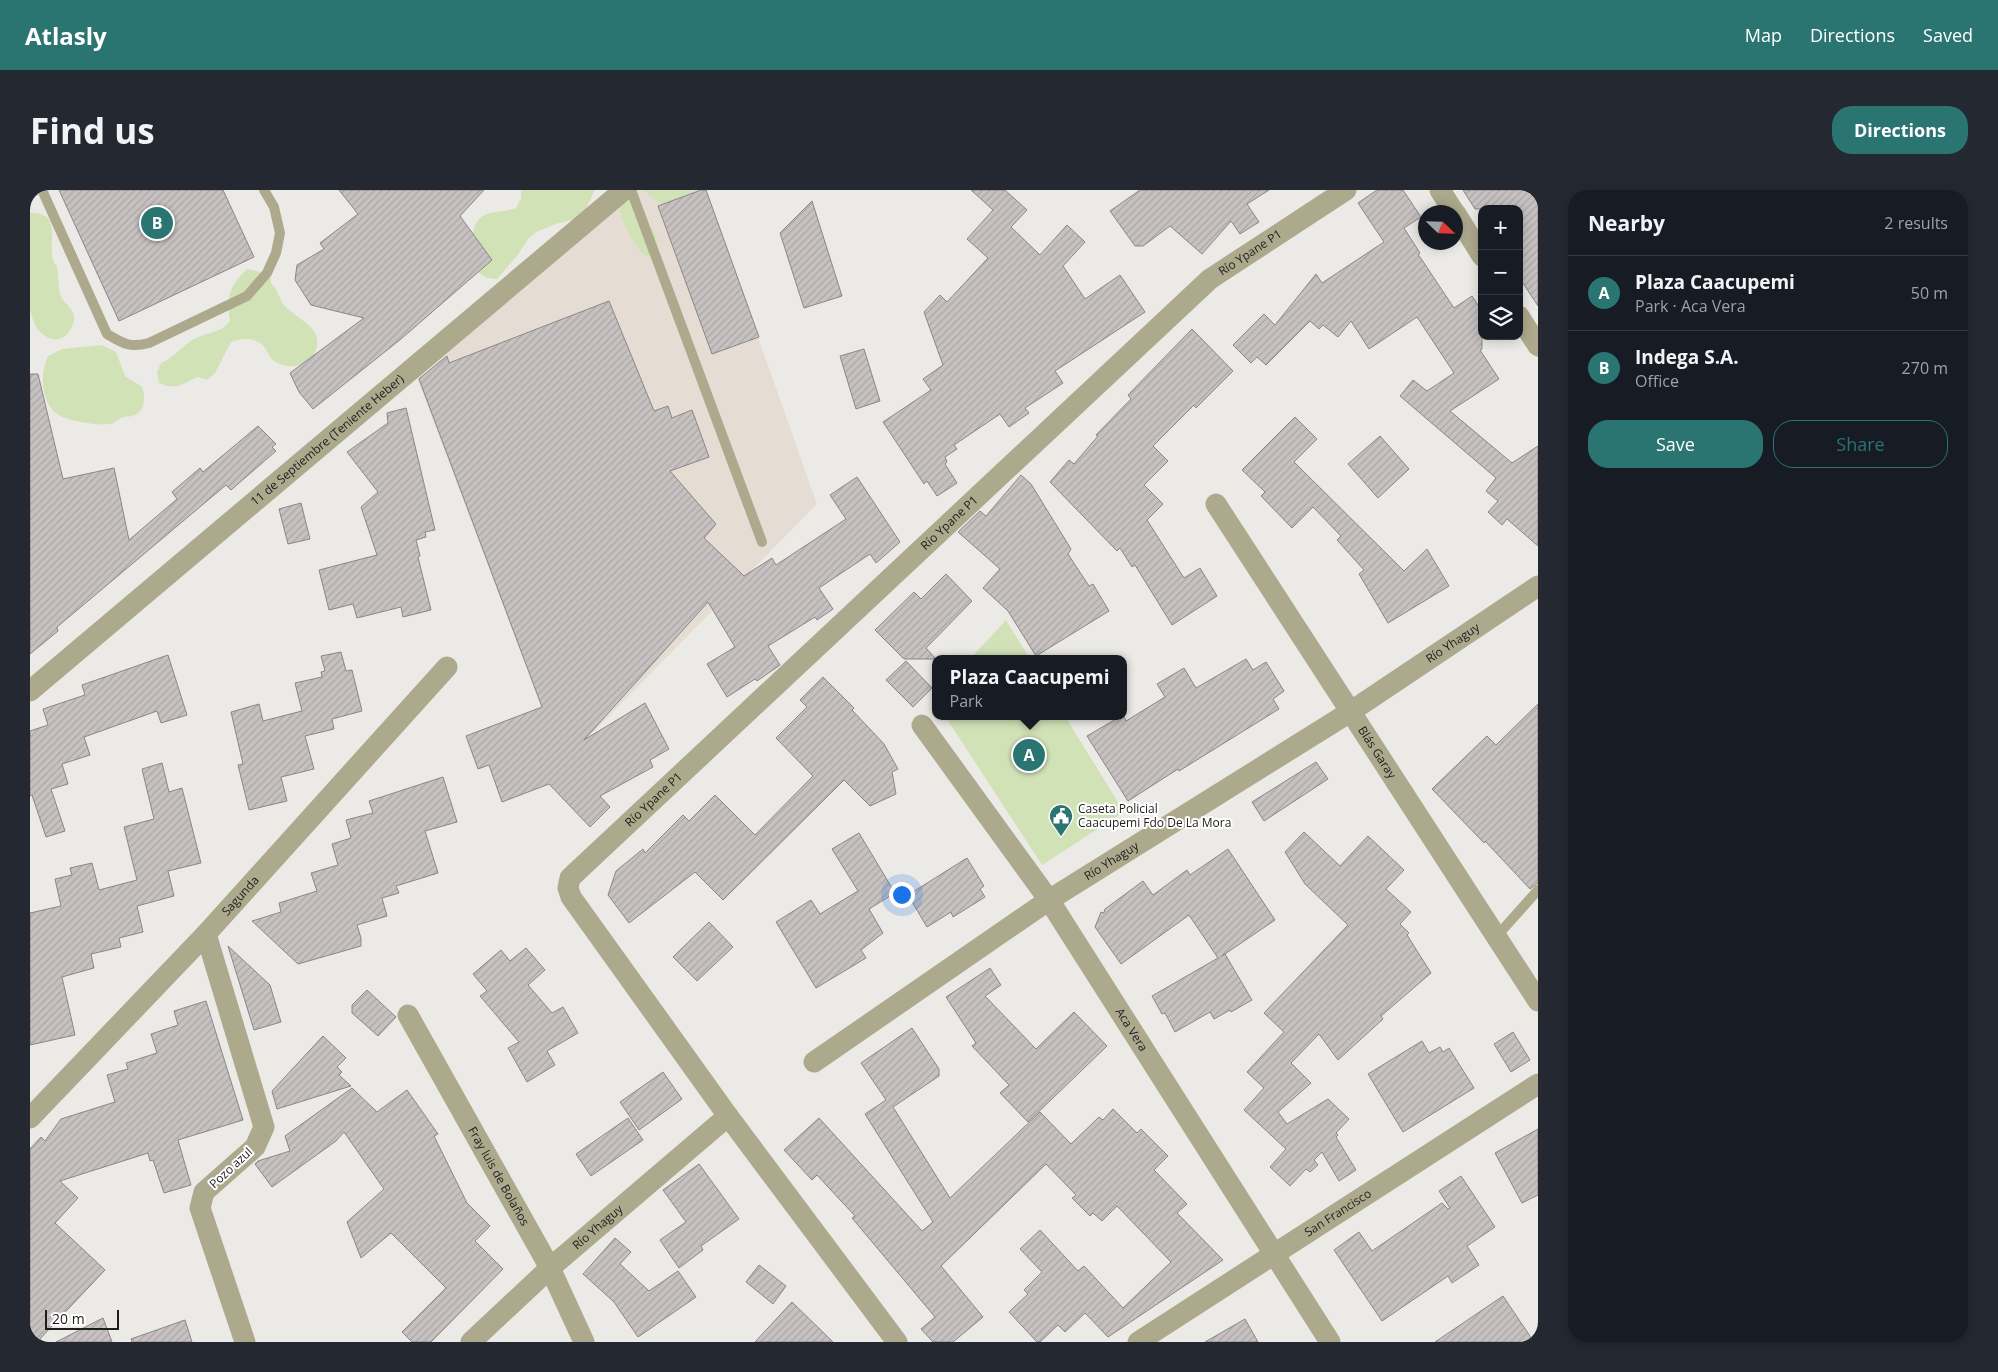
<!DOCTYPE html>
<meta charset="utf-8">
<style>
:root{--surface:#171b24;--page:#242831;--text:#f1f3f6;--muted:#9ea1a6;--line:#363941;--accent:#2a7472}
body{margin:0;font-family:"Open Sans",sans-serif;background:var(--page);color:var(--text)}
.controls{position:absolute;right:15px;top:15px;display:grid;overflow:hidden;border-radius:10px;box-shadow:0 2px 12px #0003}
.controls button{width:45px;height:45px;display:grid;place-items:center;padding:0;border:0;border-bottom:1px solid var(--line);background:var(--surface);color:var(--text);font:25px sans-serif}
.compass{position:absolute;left:1388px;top:15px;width:45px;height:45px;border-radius:50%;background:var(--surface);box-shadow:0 2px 12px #0003;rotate:113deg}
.scale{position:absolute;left:15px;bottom:12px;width:74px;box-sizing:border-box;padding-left:5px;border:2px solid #1e1d1c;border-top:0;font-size:14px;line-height:18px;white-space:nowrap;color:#1e1d1c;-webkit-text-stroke:4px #fff;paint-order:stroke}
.you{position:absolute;left:871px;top:704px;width:18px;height:18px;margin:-12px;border:4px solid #fff;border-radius:50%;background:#1a73e8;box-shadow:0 0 0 8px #1a73e833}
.badge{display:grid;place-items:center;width:32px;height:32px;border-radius:50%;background:var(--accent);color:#fff;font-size:16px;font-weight:700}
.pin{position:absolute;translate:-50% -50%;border:2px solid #fff;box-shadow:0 1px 5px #0006}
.popup{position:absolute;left:902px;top:465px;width:195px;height:65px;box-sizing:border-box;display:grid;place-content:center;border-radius:10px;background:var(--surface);filter:drop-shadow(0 1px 4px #0005);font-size:16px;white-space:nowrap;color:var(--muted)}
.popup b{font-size:19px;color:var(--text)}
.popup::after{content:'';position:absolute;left:50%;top:100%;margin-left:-10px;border:10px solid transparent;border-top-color:var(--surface)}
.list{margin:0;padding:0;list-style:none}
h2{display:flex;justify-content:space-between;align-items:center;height:65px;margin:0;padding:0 20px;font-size:21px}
h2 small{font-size:16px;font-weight:400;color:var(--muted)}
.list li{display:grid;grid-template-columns:32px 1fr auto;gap:15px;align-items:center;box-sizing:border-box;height:75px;padding:0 20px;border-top:1px solid var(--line)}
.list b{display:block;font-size:19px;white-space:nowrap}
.list p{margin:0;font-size:16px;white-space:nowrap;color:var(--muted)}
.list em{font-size:16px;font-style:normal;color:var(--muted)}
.actions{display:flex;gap:10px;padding:15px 20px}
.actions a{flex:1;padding:11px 0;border:1px solid var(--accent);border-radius:20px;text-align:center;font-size:18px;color:var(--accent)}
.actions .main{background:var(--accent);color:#fff}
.icon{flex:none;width:28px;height:28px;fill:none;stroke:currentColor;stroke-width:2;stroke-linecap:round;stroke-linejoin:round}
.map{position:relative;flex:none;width:1508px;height:1152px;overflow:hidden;border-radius:20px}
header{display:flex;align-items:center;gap:30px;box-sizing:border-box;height:70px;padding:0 25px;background:var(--accent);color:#fff}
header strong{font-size:24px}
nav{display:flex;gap:28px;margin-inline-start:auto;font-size:18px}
.intro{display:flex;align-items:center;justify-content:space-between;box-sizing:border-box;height:120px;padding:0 30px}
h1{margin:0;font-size:35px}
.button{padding:12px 22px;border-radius:20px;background:var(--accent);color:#fff;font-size:18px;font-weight:700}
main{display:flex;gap:30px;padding:0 30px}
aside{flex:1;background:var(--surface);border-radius:20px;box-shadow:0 2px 12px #0003}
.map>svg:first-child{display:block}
.built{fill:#e5ddd4}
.green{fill:#d2e2b7}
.building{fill:url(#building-hatch);stroke:#8a8684}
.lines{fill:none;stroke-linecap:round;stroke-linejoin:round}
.service{stroke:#aca98d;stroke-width:10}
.minor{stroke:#aca98d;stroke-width:21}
.labels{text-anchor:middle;stroke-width:4;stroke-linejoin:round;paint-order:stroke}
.street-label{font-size:12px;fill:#1e1d1c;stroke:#fff}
.poi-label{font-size:12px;fill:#1e1d1c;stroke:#fff;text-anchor:start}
</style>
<header>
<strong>Atlasly</strong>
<nav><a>Map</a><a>Directions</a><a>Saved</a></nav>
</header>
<div class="intro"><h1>Find us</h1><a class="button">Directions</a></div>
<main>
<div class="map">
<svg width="1508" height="1152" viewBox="0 0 1508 1152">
<defs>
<pattern id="building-hatch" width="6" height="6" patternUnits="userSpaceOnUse" patternTransform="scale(1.25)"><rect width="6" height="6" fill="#c7c2c1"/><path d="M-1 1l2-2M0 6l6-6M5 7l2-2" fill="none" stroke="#aaa6a5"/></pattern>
</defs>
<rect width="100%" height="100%" fill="#eceae6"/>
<path class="built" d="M 581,0 L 676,0 L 787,314 L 533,573 L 386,185 Z"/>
<path class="green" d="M 491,0 L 565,0 L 554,23 L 545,29 L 526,34 L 506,42 L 498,49 L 487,66 L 467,89 L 457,88 L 449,83 C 446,67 434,35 455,25 C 463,21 476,22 486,18 L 491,8 Z
M 586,0 L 608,0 C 609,8 611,19 615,27 C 621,40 638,53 618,67 C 599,54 588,23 586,0 Z
M 614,0 L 664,0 L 659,9 L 637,16 L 627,12 Z
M 0,23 C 38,21 12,62 27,76 C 28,82 29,103 31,107 C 35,114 43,118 44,126 C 45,130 43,134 41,138 C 35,152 21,153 10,142 C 4,136 3,128 0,121 Z
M 217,79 L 227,81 L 241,89 L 241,93 C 248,100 249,109 255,116 C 265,128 291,136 287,156 C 283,177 260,181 244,171 C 238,167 237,157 230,153 C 221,147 211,149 201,152 L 185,183 L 177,190 L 168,187 C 151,194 147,201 129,193 L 127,182 L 131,173 C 145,167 152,156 164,149 C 175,143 192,143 200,131 C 196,108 199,96 217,79 Z
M 72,155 L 86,162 L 95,186 L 112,197 C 116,208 115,223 102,226 C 99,227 96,226 94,227 C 89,228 86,233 80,234 C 72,235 64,234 57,233 C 47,231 34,229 27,224 C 10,211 10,183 18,166 L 32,159 Z
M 976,430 L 1000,469 L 940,469 Z
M 915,526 L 1035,526 L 1094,622 L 1012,675 Z"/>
<path class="building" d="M 29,0 L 193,0 L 224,67 L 89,131 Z
M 309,0 L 454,0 L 430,26 L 462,70 L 371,149 L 283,219 L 269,202 L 260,183 L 334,128 L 281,115 L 265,90 L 267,75 L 294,59 L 290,53 L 328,24 Z
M 671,0 L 676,0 L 729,147 L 682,164 L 628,16 Z
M 941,0 L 975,0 L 997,20 L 981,37 L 1010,65 L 1037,35 L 1055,52 L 1033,76 L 1055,109 L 1090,85 L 1115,122 L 1025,181 L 1033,193 L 995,218 L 999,223 L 979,237 L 970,224 L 924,255 L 927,259 L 915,267 L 917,272 L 915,274 L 927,293 L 907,306 L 897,291 L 894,294 L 853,232 L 901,200 L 893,189 L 913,175 L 894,122 L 910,105 L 917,112 L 958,68 L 937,49 L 963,20 Z
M 1110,0 L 1239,0 L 1217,14 L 1229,32 L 1210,44 L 1201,31 L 1172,64 L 1140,36 L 1113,56 L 1105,56 L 1080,21 Z
M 1347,0 L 1373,0 L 1391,27 L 1374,38 L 1390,63 L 1388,64 L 1424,118 L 1442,106 L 1452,121 L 1452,159 L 1450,160 L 1469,189 L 1420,221 L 1482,273 L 1508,256 L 1508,356 L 1477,329 L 1472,335 L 1458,322 L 1468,311 L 1456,301 L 1466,288 L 1370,206 L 1383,190 L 1397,201 L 1424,183 L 1387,127 L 1339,159 L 1321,131 L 1308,147 L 1293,135 L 1289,139 L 1280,131 L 1236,175 L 1227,167 L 1221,173 L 1203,155 L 1234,124 L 1245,135 L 1286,84 L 1292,93 L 1354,52 L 1328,13 Z
M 1433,0 L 1508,0 L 1508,116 L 1489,87 L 1489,19 L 1445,19 Z
M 782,11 L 812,106 L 774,118 L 750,43 Z
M 579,111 L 624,221 L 638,216 L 642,228 L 662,220 L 679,267 L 640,281 L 686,334 L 674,348 L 714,386 L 742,368 L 746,375 L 816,329 L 800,305 L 827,287 L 870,352 L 846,373 L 840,364 L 789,398 L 803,419 L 787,430 L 785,427 L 738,456 L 750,475 L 727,491 L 725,489 L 697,507 L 677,474 L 705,457 L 678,412 L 554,550 L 615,513 L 639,559 L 620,570 L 623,577 L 570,606 L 580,617 L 560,637 L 519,594 L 472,612 L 459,575 L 448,579 L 436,546 L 512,517 L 389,189 L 417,166 L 419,173 Z
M 1162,139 L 1203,181 L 1166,218 L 1164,215 L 1123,256 L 1138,271 L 1114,295 L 1133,314 L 1117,330 L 1154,388 L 1170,378 L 1187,406 L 1142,435 L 1105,375 L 1102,377 L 1090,358 L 1087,361 L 1020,292 L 1039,270 L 1044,274 L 1068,246 L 1066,245 L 1101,209 L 1098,205 Z
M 834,159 L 850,211 L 826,219 L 810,166 Z
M 0,184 L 8,184 L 33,289 L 84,278 L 99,350 L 147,309 L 142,302 L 170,278 L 173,282 L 228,236 L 246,254 L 242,257 L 246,261 L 201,300 L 196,295 L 27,437 L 28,441 L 0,464 Z
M 376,218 L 405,340 L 395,342 L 396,347 L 386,350 L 390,366 L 388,367 L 401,420 L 373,427 L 371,417 L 327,428 L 323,414 L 299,420 L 289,380 L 347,365 L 331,317 L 348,302 L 317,262 L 358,233 L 357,223 Z
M 1265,227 L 1287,249 L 1264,272 L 1374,381 L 1397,359 L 1419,396 L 1358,433 L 1329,384 L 1334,380 L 1307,350 L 1311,346 L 1283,317 L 1262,338 L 1231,306 L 1235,302 L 1212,280 Z
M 1350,246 L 1379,279 L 1348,308 L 1318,274 Z
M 991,285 L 1001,294 L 1041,359 L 1038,364 L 1059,396 L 1063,394 L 1079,421 L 1006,466 L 978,421 L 953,398 L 970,379 L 928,342 L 950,321 L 956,326 Z
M 271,313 L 280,349 L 258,354 L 249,319 Z
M 916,384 L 942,411 L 896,458 L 906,469 L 874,469 L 845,440 L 884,402 L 891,409 Z
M 311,462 L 316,481 L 322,480 L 332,521 L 302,529 L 304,539 L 275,546 L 284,579 L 251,587 L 257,611 L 219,620 L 208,575 L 213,574 L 201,522 L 229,514 L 233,531 L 272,521 L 265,493 L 292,487 L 291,482 L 295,481 L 291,466 Z
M 138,465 L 157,525 L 131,533 L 127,521 L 54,547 L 60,565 L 32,574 L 38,594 L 21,599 L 35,641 L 16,647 L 2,605 L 0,606 L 0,541 L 18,535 L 13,519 L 55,505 L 52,495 Z
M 1216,469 L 1223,480 L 1236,472 L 1254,501 L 1243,509 L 1249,519 L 1149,581 L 1148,579 L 1098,611 L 1057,546 L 1093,525 L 1096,531 L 1135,507 L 1127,494 L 1154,478 L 1166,498 Z
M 876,471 L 902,498 L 883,517 L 856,490 Z
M 793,487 L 824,518 L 822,520 L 854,554 L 868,579 L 862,582 L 866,604 L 840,616 L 814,590 L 693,710 L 665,682 L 599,733 L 578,705 L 586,681 L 613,659 L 615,663 L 653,625 L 659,631 L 685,605 L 725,645 L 783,586 L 746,548 L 777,517 L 770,510 Z
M 1508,514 L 1508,693 L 1500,699 L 1455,651 L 1454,653 L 1402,599 L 1457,546 L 1466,555 Z
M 1286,572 L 1298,589 L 1234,631 L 1222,612 Z
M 132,573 L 139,602 L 152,598 L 171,673 L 138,681 L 144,706 L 107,716 L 113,742 L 89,748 L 91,757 L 61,764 L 64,778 L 32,787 L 45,845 L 0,855 L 0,723 L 31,716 L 25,689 L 42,685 L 40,678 L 62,673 L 69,700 L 107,690 L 94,637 L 124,629 L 112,579 Z
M 413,587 L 427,632 L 395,641 L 408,683 L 366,696 L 369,703 L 352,708 L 357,726 L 327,735 L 331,748 L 331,756 L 268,774 L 222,731 L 251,722 L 249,713 L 287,701 L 281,683 L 308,675 L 302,654 L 321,648 L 316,630 L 343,623 L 339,611 Z
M 1274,642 L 1310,676 L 1338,646 L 1374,680 L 1356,699 L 1381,722 L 1370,734 L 1379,743 L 1377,745 L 1401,783 L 1351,826 L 1353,829 L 1308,870 L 1289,844 L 1261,873 L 1281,893 L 1248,922 L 1257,934 L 1298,909 L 1319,929 L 1306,943 L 1308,945 L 1306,947 L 1326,980 L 1309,991 L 1292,962 L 1284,970 L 1288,975 L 1280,982 L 1276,979 L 1260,996 L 1240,977 L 1256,959 L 1214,920 L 1234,898 L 1217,882 L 1254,842 L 1234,823 L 1318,735 L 1275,694 L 1255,662 Z
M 829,643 L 865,703 L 839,719 L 853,743 L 831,760 L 836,768 L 786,798 L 746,732 L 781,710 L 790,724 L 828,701 L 802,659 Z
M 1198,659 L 1245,730 L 1192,766 L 1195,764 L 1222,810 L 1201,822 L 1200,820 L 1184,829 L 1180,822 L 1145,842 L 1135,823 L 1132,824 L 1122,806 L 1188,768 L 1159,725 L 1091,774 L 1065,737 L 1071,722 L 1074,723 L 1075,719 L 1113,691 L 1123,705 L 1157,680 L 1160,685 Z
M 937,668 L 954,696 L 950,699 L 955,707 L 923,727 L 921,722 L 897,737 L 878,705 Z
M 679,732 L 703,757 L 667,791 L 643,767 Z
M 198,756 L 240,795 L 251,832 L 224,840 Z
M 496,758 L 515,780 L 498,795 L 522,823 L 533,817 L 548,843 L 517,861 L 525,875 L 497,892 L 478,858 L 489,852 L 450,806 L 457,801 L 443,784 L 471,760 L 480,771 Z
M 960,778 L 971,795 L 955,806 L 1006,859 L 1044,822 L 1077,856 L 998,932 L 970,903 L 979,895 L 942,856 L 946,853 L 916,807 Z
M 337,800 L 366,827 L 348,846 L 322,823 L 322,815 Z
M 176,811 L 213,930 L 148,950 L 161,995 L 134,1003 L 123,970 L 120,971 L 118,963 L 30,991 L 48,1008 L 25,1033 L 75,1080 L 7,1152 L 0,1152 L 0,959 L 11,947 L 15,951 L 31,929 L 85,912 L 77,885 L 98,879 L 96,873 L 127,863 L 121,844 L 148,835 L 144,821 Z
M 882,838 L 909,879 L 909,886 L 863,917 L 920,1008 L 1010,922 L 1041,954 L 1069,927 L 1073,930 L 1083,919 L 1107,943 L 1111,939 L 1138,966 L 1124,980 L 1157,1014 L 1147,1023 L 1193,1070 L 1078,1147 L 1055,1123 L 1035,1142 L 1028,1135 L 1010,1152 L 1007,1152 L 979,1122 L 998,1104 L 994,1100 L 1012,1082 L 990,1059 L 1010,1040 L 1048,1081 L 1054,1076 L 1093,1118 L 1141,1072 L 1087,1016 L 1072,1031 L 1063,1023 L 1060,1026 L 1042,1008 L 1046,1005 L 1016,974 L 911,1076 L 953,1127 L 923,1152 L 903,1152 L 891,1139 L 905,1127 L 822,1028 L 825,1026 L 787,985 L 782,990 L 754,960 L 789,928 L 892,1041 L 903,1032 L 835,924 L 856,910 L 831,873 Z
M 1483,842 L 1500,870 L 1481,882 L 1464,854 Z
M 293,846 L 316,868 L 307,877 L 312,882 L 309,885 L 321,896 L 247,919 L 242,901 Z
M 1392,851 L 1399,863 L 1410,857 L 1413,862 L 1419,858 L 1444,898 L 1373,942 L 1338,884 Z
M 633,882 L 652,909 L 609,940 L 590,912 Z
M 322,898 L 347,922 L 377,900 L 408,944 L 404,946 L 437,1013 L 460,1036 L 445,1051 L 473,1079 L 401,1152 L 382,1152 L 372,1142 L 416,1098 L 361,1043 L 331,1068 L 317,1032 L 354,999 L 314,942 L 306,951 L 242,997 L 225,974 L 228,971 L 260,961 L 255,946 Z
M 598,928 L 613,950 L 561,986 L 546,964 Z
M 1508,939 L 1508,1005 L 1492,1013 L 1465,963 Z
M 669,974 L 709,1029 L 671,1056 L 673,1060 L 649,1078 L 630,1050 L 656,1032 L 633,1000 Z
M 1431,986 L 1465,1037 L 1437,1056 L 1449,1075 L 1422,1093 L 1418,1086 L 1352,1131 L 1304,1060 L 1329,1042 L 1342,1061 L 1412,1013 L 1418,1019 L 1420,1018 L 1409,1001 Z
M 585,1048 L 601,1062 L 590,1074 L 619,1101 L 648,1081 L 666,1107 L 608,1147 L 584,1112 L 553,1084 Z
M 729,1075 L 756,1096 L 743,1114 L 716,1092 Z
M 1473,1106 L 1504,1152 L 1405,1152 Z
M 762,1112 L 803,1152 L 725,1152 Z
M 73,1128 L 82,1152 L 26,1152 Z
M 1215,1129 L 1228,1152 L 1175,1152 Z
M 155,1130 L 162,1152 L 102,1152 L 101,1149 Z"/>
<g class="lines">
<path class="service" d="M 12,0 L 77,144 C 94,154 100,158 119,153 L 217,106 L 237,83 L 246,63 L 250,43 L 244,17 L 234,0
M 601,0 L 732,352
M 1466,747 L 1508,700"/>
<g class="minor">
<path d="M 1410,0 L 1424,22"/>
<path d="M 1426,24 L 1452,66"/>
<path d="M 1489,126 L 1508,156"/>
<path id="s1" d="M 1186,314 L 1508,811"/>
<path id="s2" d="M 0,501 L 594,0"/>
<path id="s3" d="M 892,535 L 1019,710 L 1300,1152"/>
<path d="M 176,744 L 234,937 L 225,957 L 174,1002 L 170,1018 L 215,1152"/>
<path id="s4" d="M 378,825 L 520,1078 L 554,1152"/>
<path id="s5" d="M 784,872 L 1019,710 L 1320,522 L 1508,396"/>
<path id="s6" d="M 0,928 L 176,744 L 417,477"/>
<path id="s7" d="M 441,1152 L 520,1078 L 698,926"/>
<path id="s8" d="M 867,1152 L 698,926 L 541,707 L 538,698 L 540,688 L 1180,89 L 1316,0"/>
<path id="s9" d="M 1108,1152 L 1508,894"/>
</g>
</g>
<defs>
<g id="civic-pin" transform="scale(1.25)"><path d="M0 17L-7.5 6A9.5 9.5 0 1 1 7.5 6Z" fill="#2a7472" stroke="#fff"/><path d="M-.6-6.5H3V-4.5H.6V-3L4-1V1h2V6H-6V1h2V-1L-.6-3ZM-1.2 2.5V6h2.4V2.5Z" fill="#fff"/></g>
</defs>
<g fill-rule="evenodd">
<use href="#civic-pin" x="1031" y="626"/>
</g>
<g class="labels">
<g class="street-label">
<text dy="4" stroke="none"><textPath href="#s8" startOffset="1496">Río Ypane P1</textPath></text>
<text dy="4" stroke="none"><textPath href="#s2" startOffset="389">11 de Septiembre (Teniente Heber)</textPath></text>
<text dy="4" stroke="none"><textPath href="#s8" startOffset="1091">Río Ypane P1</textPath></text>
<text dy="4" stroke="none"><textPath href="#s5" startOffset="764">Río Yhaguy</textPath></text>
<text dy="4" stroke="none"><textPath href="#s1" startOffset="296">Blás Garay</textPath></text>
<text dy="4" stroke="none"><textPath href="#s8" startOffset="686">Río Ypane P1</textPath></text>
<text dy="4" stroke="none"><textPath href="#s5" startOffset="359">Río Yhaguy</textPath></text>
<text dy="4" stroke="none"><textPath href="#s6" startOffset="306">Sagunda</textPath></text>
<text dy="4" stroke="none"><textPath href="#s3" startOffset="370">Aca Vera</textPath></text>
<text transform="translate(201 978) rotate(-43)" y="4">Pozo azul</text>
<text dy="4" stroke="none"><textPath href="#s4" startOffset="185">Fray luis de Bolaños</textPath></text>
<text dy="4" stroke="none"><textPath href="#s9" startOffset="238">San Francisco</textPath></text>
<text dy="4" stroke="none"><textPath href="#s7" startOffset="171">Río Yhaguy</textPath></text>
</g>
<g class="poi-label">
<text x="1048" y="623">Caseta Policial<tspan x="1048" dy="14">Caacupemi Fdo De La Mora</tspan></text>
</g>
</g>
</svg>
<div class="controls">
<button>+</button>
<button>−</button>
<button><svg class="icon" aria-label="layers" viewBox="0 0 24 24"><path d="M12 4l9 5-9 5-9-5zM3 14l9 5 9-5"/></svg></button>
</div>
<svg class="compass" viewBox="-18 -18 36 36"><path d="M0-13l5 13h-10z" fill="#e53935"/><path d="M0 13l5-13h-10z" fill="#9ea1a6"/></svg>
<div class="scale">20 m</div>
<div class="you"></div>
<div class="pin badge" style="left:999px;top:565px">A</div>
<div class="popup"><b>Plaza Caacupemi</b>Park</div>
<div class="pin badge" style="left:127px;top:33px">B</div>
</div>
<aside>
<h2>Nearby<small>2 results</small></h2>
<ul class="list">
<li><span class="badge">A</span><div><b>Plaza Caacupemi</b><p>Park · Aca Vera</p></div><em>50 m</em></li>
<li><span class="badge">B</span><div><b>Indega S.A.</b><p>Office</p></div><em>270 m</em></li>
</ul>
<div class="actions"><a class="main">Save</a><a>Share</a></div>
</aside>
</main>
